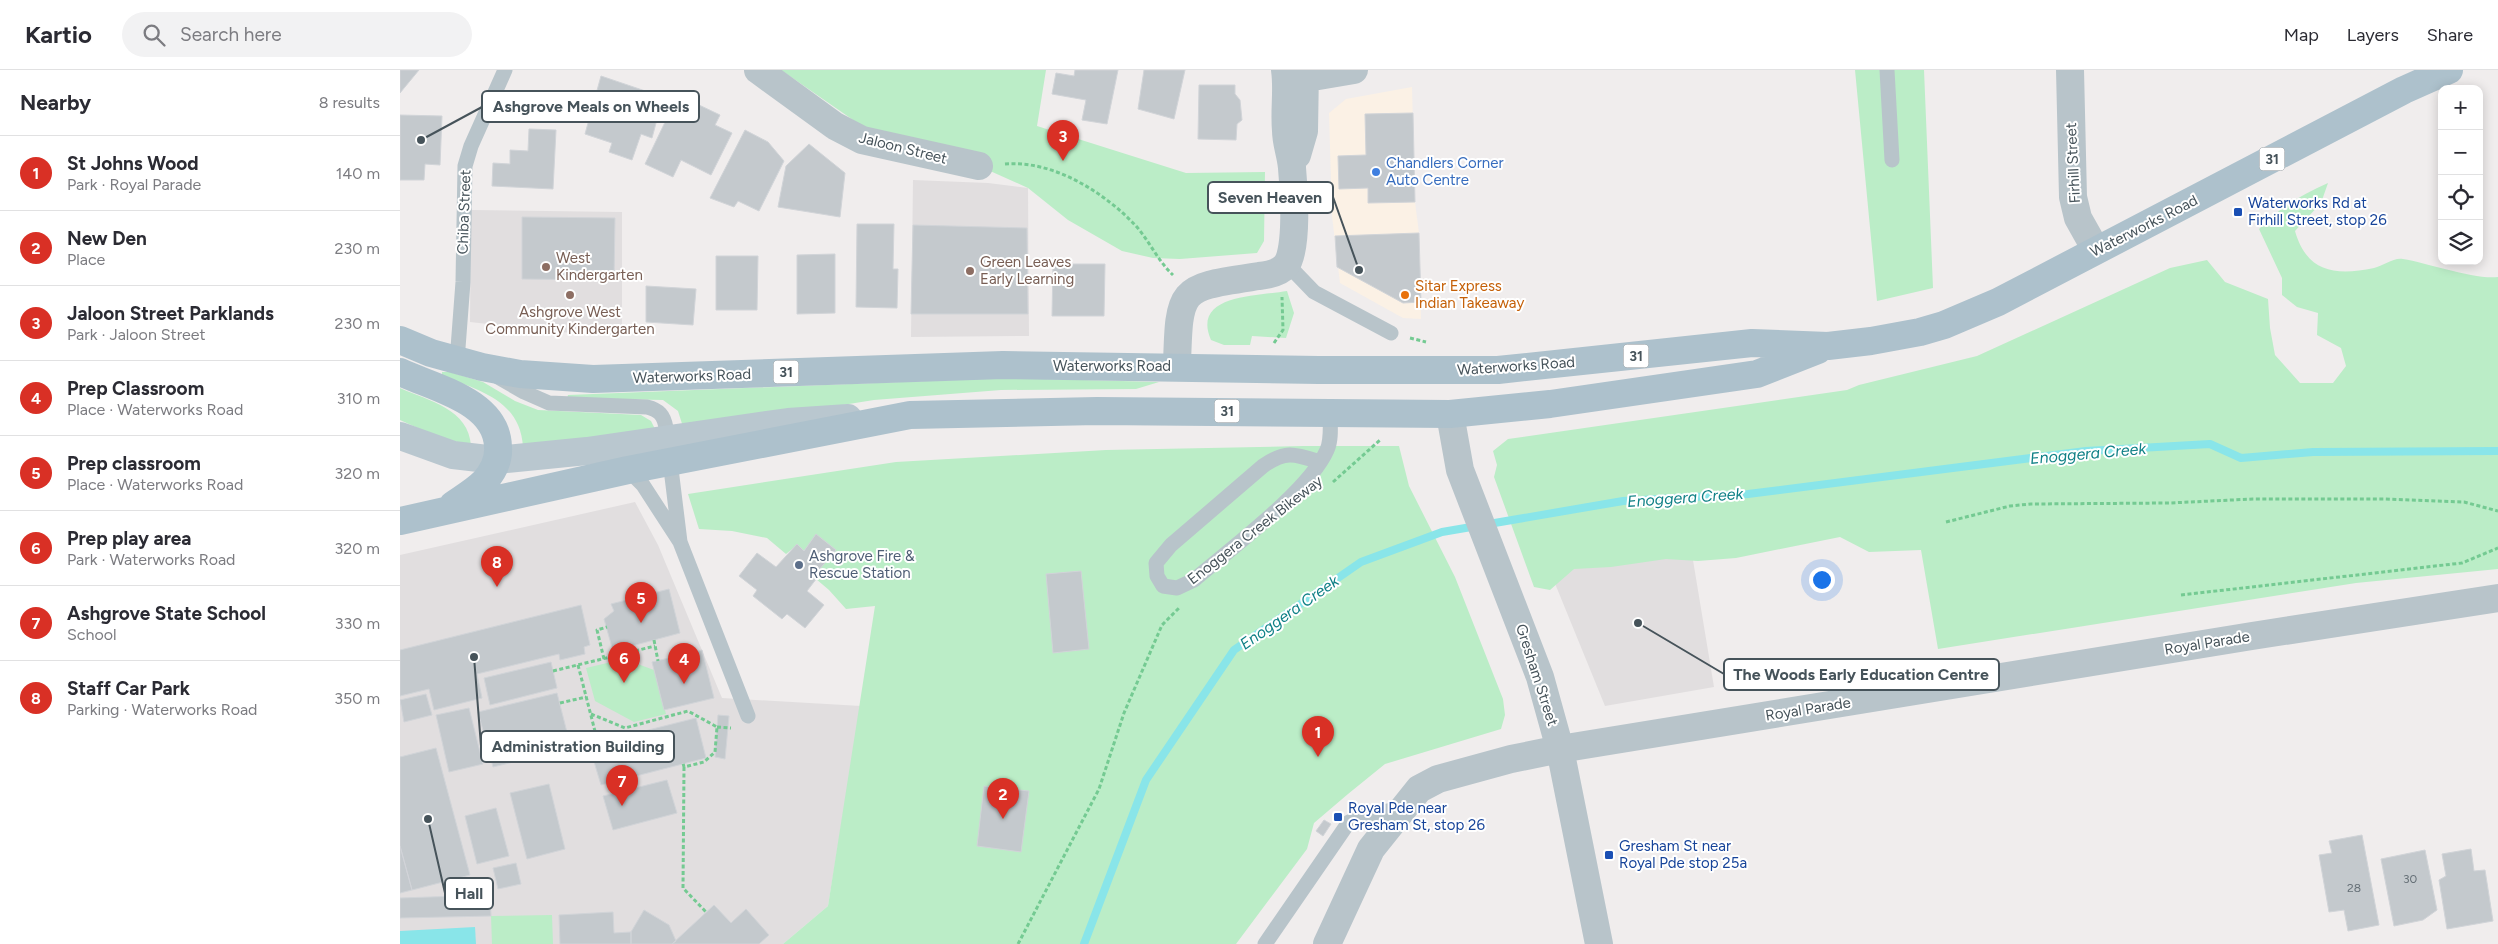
<!DOCTYPE html>
<meta charset="utf-8">
<style>
:root{--surface:#fff;--page:#f2f2f3;--text:#2b2b33;--muted:#7c7c81;--line:#e1e1e2;--accent:#d93025}
body{margin:0;font-family:Figtree,sans-serif;background:var(--page);color:var(--text)}
.controls{position:absolute;right:15px;top:15px;display:grid;overflow:hidden;border-radius:10px;box-shadow:0 2px 12px #0003}
.controls button{width:45px;height:45px;display:grid;place-items:center;padding:0;border:0;border-bottom:1px solid var(--line);background:var(--surface);color:var(--text);font:25px sans-serif}
.you{position:absolute;left:1421px;top:509px;width:18px;height:18px;margin:-12px;border:4px solid #fff;border-radius:50%;background:#1a73e8;box-shadow:0 0 0 8px #1a73e833}
.badge{display:grid;place-items:center;width:32px;height:32px;border-radius:50%;background:var(--accent);color:#fff;font-size:16px;font-weight:700}
.pin{position:absolute;translate:-50% -41px;filter:drop-shadow(0 1px 2px #0008)}
.pin::after{content:'';position:absolute;top:26px;width:18px;height:15px;background:inherit;clip-path:polygon(0 0,100% 0,50% 100%)}
.list{margin:0;padding:0;list-style:none}
h2{display:flex;justify-content:space-between;align-items:center;height:65px;margin:0;padding:0 20px;font-size:21px}
h2 small{font-size:16px;font-weight:400;color:var(--muted)}
.list li{display:grid;grid-template-columns:32px 1fr auto;gap:15px;align-items:center;box-sizing:border-box;height:75px;padding:0 20px;border-top:1px solid var(--line)}
.list b{display:block;font-size:19px;white-space:nowrap}
.list p{margin:0;font-size:16px;white-space:nowrap;color:var(--muted)}
.list em{font-size:16px;font-style:normal;color:var(--muted)}
.icon{flex:none;width:28px;height:28px;fill:none;stroke:currentColor;stroke-width:2;stroke-linecap:round;stroke-linejoin:round}
.map{position:relative;flex:none;width:2098px;height:874px;overflow:hidden}
header{display:flex;align-items:center;gap:30px;box-sizing:border-box;height:70px;padding:0 25px;background:var(--surface);border-bottom:1px solid var(--line)}
header strong{font-size:24px}
nav{display:flex;gap:28px;margin-inline-start:auto;font-size:18px}
.search{width:350px;height:45px;background:var(--page);display:flex;align-items:center;gap:12px;box-sizing:border-box;padding:0 18px;border-radius:28px;color:var(--muted);font-size:19px}
main{display:flex}
aside{flex:1;background:var(--surface)}
.map>svg:first-child{display:block}
.commercial{fill:#fbf1e5}
.education{fill:#e1dedf}
.green{fill:#bbedc7}
.water{fill:#89e5e9}
.lines{fill:none;stroke-linecap:round;stroke-linejoin:round}
.stream{stroke:#89e5e9;stroke-width:8}
.building{fill:#c4c9cd;stroke:#d1d4d8}
.path{stroke:#74ca92;stroke-width:3;stroke-dasharray:4 2.5;stroke-linecap:butt}
.service{stroke:#b8c4ca;stroke-width:15}
.minor{stroke:#b8c4ca;stroke-width:28}
.secondary{stroke:#b9c7cf;stroke-width:28}
.primary{stroke:#adc1cc;stroke-width:28}
.shop-dot{fill:#3f7fe0;stroke:#fff;stroke-width:2}
.transit-dot{fill:#1a4fb4;stroke:#fff;stroke-width:2}
.education-dot{fill:#8d6e63;stroke:#fff;stroke-width:2}
.food-dot{fill:#e8710a;stroke:#fff;stroke-width:2}
.service-dot{fill:#5c6f8a;stroke:#fff;stroke-width:2}
.labels{text-anchor:middle;stroke-width:4;stroke-linejoin:round;paint-order:stroke}
.number-label{font-size:12px;fill:#667077}
.shield{fill:#fff;stroke:#7e878c;stroke-width:1}
.shield-label{font-size:14px;font-weight:bold;fill:#46535a}
.street-label{font-size:15px;fill:#46535a;stroke:#fff}
.shop-label{font-size:15px;fill:#366cbe;stroke:#fff;text-anchor:start}
.transit-label{font-size:15px;fill:#164399;stroke:#fff;text-anchor:start}
.education-label{font-size:15px;fill:#785e54;stroke:#fff;text-anchor:start}
.food-label{font-size:15px;fill:#c56008;stroke:#fff;text-anchor:start}
.service-label{font-size:15px;fill:#4e5e75;stroke:#fff;text-anchor:start}
.water-label{font-size:16px;font-style:italic;fill:#0f8086;stroke:#fff}
.leader{fill:none;stroke:#46535a;stroke-width:2}
.callout-dot{fill:#46535a;stroke:#fff;stroke-width:2}
.callout{fill:#fff;stroke:#46535a;stroke-width:2}
.callout-label{font-size:16px;text-anchor:middle;font-weight:bold;fill:#46535a}
</style>
<header>
<strong>Kartio</strong>
<div class="search"><svg class="icon" aria-label="search" viewBox="0 0 24 24"><circle cx="10" cy="10" r="6"/><path d="M15 15l6 6"/></svg>Search here</div>
<nav><a>Map</a><a>Layers</a><a>Share</a></nav>
</header>
<main>
<aside>
<h2>Nearby<small>8 results</small></h2>
<ul class="list">
<li><span class="badge">1</span><div><b>St Johns Wood</b><p>Park · Royal Parade</p></div><em>140 m</em></li>
<li><span class="badge">2</span><div><b>New Den</b><p>Place</p></div><em>230 m</em></li>
<li><span class="badge">3</span><div><b>Jaloon Street Parklands</b><p>Park · Jaloon Street</p></div><em>230 m</em></li>
<li><span class="badge">4</span><div><b>Prep Classroom</b><p>Place · Waterworks Road</p></div><em>310 m</em></li>
<li><span class="badge">5</span><div><b>Prep classroom</b><p>Place · Waterworks Road</p></div><em>320 m</em></li>
<li><span class="badge">6</span><div><b>Prep play area</b><p>Park · Waterworks Road</p></div><em>320 m</em></li>
<li><span class="badge">7</span><div><b>Ashgrove State School</b><p>School</p></div><em>330 m</em></li>
<li><span class="badge">8</span><div><b>Staff Car Park</b><p>Parking · Waterworks Road</p></div><em>350 m</em></li>
</ul>
</aside>
<div class="map">
<svg width="2098" height="874" viewBox="0 0 2098 874">
<rect width="100%" height="100%" fill="#f0eded"/>
<path class="commercial" d="M 1012,17 L 1015,132 L 1019,163 L 1021,249 L 1003,248 L 940,213 L 932,146 L 929,43 L 946,29 Z"/>
<path class="education" d="M 513,110 L 588,113 L 628,118 L 629,266 L 511,267 Z
M 71,140 L 222,142 L 222,265 L 158,262 L 70,252 Z
M 235,432 L 258,475 L 322,628 L 461,636 L 428,836 L 383,874 L 0,874 L 0,485 Z
M 1289,466 L 1314,617 L 1205,636 L 1145,489 Z"/>
<path class="green" d="M 381,0 L 646,0 L 637,56 L 786,103 L 865,102 L 864,171 L 857,183 L 780,189 L 753,188 L 722,181 L 668,150 L 628,118 L 579,96 L 469,61 Z
M 1455,0 L 1524,0 L 1533,218 L 1477,231 Z
M 1928,113 L 1921,133 L 1895,161 C 1907,203 1936,206 1974,198 C 1983,196 1994,187 2003,189 C 2028,193 2075,210 2098,207 L 2098,499 L 1956,513 L 1538,579 L 1521,480 L 1469,482 L 1440,467 L 1336,488 L 1298,491 L 1266,489 L 1211,497 L 1174,499 L 1150,520 L 1134,517 L 1094,407 L 1097,395 L 1093,381 L 1108,369 L 1447,320 L 1459,315 L 1577,286 L 1770,198 L 1807,190 L 1825,212 L 1868,229 L 1870,258 L 1875,285 L 1900,313 L 1933,313 L 1946,296 L 1941,278 L 1917,265 L 1918,243 L 1897,237 L 1882,225 L 1882,208 L 1859,159 C 1880,137 1901,125 1928,113 Z
M 887,221 L 894,243 L 886,268 L 852,266 L 850,275 L 824,275 L 811,270 C 791,224 858,226 887,221 Z
M 50,302 L 83,312 L 115,331 L 138,340 L 241,345 L 251,351 L 255,359 L 123,377 C 120,329 78,321 42,305 L 42,302 Z
M 603,308 L 759,312 L 736,319 L 601,320 L 474,330 L 284,360 L 278,341 L 263,330 L 167,328 L 168,325 Z
M 0,318 C 29,331 69,339 71,376 L 33,365 L 0,350 Z
M 904,376 L 999,376 L 1009,416 L 1055,507 L 1103,629 L 1105,645 L 1101,659 L 985,694 L 948,724 L 914,753 L 907,779 L 836,874 L 383,874 L 428,836 L 475,536 L 446,539 L 429,520 L 416,509 L 420,504 L 418,501 L 436,480 L 416,465 L 404,481 L 397,475 L 386,484 L 367,468 L 332,461 L 299,459 L 288,424 L 496,392 L 706,380 Z
M 224,589 L 254,600 L 266,644 L 234,652 L 195,631 L 186,598 Z
M 152,845 L 153,874 L 92,874 L 91,846 Z"/>
<path class="water" d="M 75,857 L 76,874 L 0,874 L 0,861 Z"/>
<g class="lines">
<path class="stream" d="M 684,874 L 746,710 L 834,580 L 961,492 L 1042,462 L 1223,431 L 1348,424 L 1686,381 L 1810,374 L 1841,388 L 1913,382 L 2098,381"/>
</g>
<path class="building" d="M 0,0 L 19,0 L 0,23 Z
M 675,0 L 718,0 L 707,54 L 682,50 L 686,30 L 652,24 L 656,3 L 674,6 Z
M 744,0 L 785,0 L 774,49 L 738,39 Z
M 201,6 L 263,27 L 252,68 L 241,64 L 232,90 L 209,82 L 212,73 L 185,64 Z
M 799,15 L 835,15 L 835,24 L 840,30 L 842,50 L 837,54 L 836,70 L 798,69 Z
M 278,25 L 320,45 L 315,55 L 332,63 L 311,105 L 281,90 L 273,107 L 245,94 Z
M 1013,43 L 1015,132 L 968,133 L 968,118 L 939,119 L 938,86 L 966,85 L 965,44 Z
M 0,45 L 42,46 L 40,95 L 25,94 L 24,110 L 0,110 Z
M 129,59 L 156,60 L 153,119 L 92,116 L 93,93 L 110,94 L 110,80 L 128,81 Z
M 345,60 L 368,72 L 384,91 L 359,141 L 338,131 L 334,137 L 310,128 Z
M 409,74 L 445,103 L 440,147 L 378,137 L 386,96 Z
M 122,147 L 215,148 L 214,210 L 122,209 Z
M 457,154 L 494,154 L 493,199 L 498,199 L 497,238 L 456,237 Z
M 513,155 L 627,158 L 628,244 L 511,244 Z
M 1019,163 L 1021,232 L 1003,233 L 937,197 L 935,166 Z
M 435,184 L 435,243 L 397,244 L 397,185 Z
M 316,186 L 358,186 L 357,240 L 316,240 Z
M 653,194 L 705,194 L 704,246 L 652,246 Z
M 246,216 L 296,219 L 293,255 L 246,252 Z
M 416,464 L 436,480 L 418,501 L 420,504 L 407,521 L 424,535 L 405,558 L 387,544 L 382,549 L 353,526 L 357,520 L 339,506 L 357,483 L 376,497 L 397,474 L 404,481 Z
M 681,501 L 689,579 L 653,583 L 646,504 Z
M 269,519 L 280,563 L 213,581 L 204,549 L 214,541 L 211,534 Z
M 181,535 L 190,575 L 184,577 L 185,584 L 160,590 L 159,584 L 77,604 L 82,628 L 34,640 L 29,619 L 0,626 L 0,580 Z
M 302,580 L 314,628 L 264,640 L 252,592 Z
M 151,592 L 157,618 L 90,635 L 84,608 Z
M 157,623 L 171,678 L 93,697 L 78,642 Z
M 26,624 L 32,645 L 4,652 L 0,630 Z
M 69,638 L 83,694 L 49,702 L 36,645 Z
M 318,645 L 329,646 L 325,689 L 315,687 Z
M 296,648 L 306,688 L 201,715 L 189,675 Z
M 36,678 L 70,805 L 12,820 L 0,776 L 0,687 Z
M 267,710 L 277,743 L 213,760 L 203,726 Z
M 149,714 L 165,779 L 127,789 L 110,723 Z
M 584,716 L 629,721 L 621,782 L 577,776 Z
M 96,738 L 109,786 L 77,794 L 65,746 Z
M 924,750 L 931,754 L 923,766 L 916,761 Z
M 1962,765 L 1979,855 L 1948,861 L 1944,840 L 1929,842 L 1919,785 L 1932,783 L 1929,771 Z
M 0,776 L 12,820 L 0,823 Z
M 2071,779 L 2074,801 L 2085,800 L 2093,851 L 2047,859 L 2039,810 L 2046,806 L 2042,784 Z
M 2025,780 L 2037,840 L 2023,850 L 1994,856 L 1981,789 Z
M 116,793 L 121,814 L 98,819 L 93,798 Z
M 90,825 L 91,846 L 0,848 L 0,828 Z
M 314,835 L 331,853 L 346,839 L 369,865 L 359,874 L 272,874 Z
M 244,840 L 269,855 L 276,871 L 272,874 L 231,874 L 231,862 Z
M 213,842 L 214,863 L 231,862 L 231,874 L 160,874 L 159,845 Z"/>
<g class="lines">
<path class="path" d="M 605,94 C 653,90 704,122 736,156 C 750,172 758,191 773,205
M 1010,268 L 1026,272
M 874,273 L 883,260 L 882,227
M 933,412 L 980,370
M 1546,452 L 1610,436 L 1631,434 L 1769,433 L 1853,429 L 1984,429 L 2064,432 L 2098,441
M 1781,525 L 2062,493 L 2098,478
M 254,570 L 258,591
M 204,589 L 197,560 L 207,557
M 178,595 L 198,673
M 153,601 L 255,576
M 160,633 L 186,627
M 191,644 L 225,658 L 288,641 L 317,657 L 315,682 L 304,692 L 284,697 L 283,693
M 317,657 L 331,658
M 284,697 L 283,818 L 307,843
M 618,874 L 699,719 L 724,643 L 762,555 L 779,538"/>
<path class="service" d="M 1487,0 L 1492,90
M 887,194 L 914,222 L 991,263
M 57,291 L 63,212 L 65,96 L 71,76 L 105,0
M 98,307 L 124,322 L 149,333 L 247,337 C 259,340 264,345 266,358 L 280,472
M 920,392 C 895,384 886,380 863,396 L 771,475 L 756,493 L 757,506 L 763,516 L 777,518 L 794,510 C 830,479 909,421 927,380 C 932,369 930,354 930,342
M 228,400 L 243,415 L 280,472 L 348,646
M 865,874 L 949,752 L 962,746 L 1002,738"/>
<path class="minor" d="M 358,0 L 435,56 L 462,70 L 579,96
M 1670,0 L 1673,127 L 1678,148 L 1696,180
M 889,11 L 954,0
M 897,85 L 904,61 L 905,0
M 777,296 C 779,215 780,218 859,206 C 868,205 880,203 886,195 C 898,180 894,118 892,98 C 891,85 886,73 886,61 C 884,40 888,20 885,0
M 1050,344 L 1060,400 L 1140,607 L 1160,679 L 1199,874
M 927,874 L 971,779 L 1019,719 L 1038,709 L 1111,689 L 1160,679 L 1852,566 L 2098,528"/>
<path class="secondary" d="M 0,366 L 53,385 L 96,390 L 187,381 L 388,352 L 448,348"/>
<path class="primary" d="M 0,270 L 31,283 L 82,297 L 120,304 L 193,309 L 603,295 L 919,300 L 1098,300 L 1352,273 L 1428,276 L 1471,271 L 1520,262 L 1544,255 L 1598,232 L 2004,20 L 2049,0
M 0,302 C 34,318 97,331 98,377 C 99,390 93,402 84,412 C 75,421 63,428 53,435
M 0,451 L 228,400 L 510,345 L 697,341 L 1050,344 L 1150,334 L 1357,304 L 1418,280"/>
</g>
<circle class="shop-dot" cx="976" cy="102" r="5"/>
<g class="transit-dot">
<rect x="1833" y="137" width="10" height="10" rx="2.5"/>
<rect x="933" y="742" width="10" height="10" rx="2.5"/>
<rect x="1204" y="780" width="10" height="10" rx="2.5"/>
</g>
<g class="education-dot">
<circle cx="146" cy="197" r="5"/>
<circle cx="570" cy="201" r="5"/>
<circle cx="170" cy="225" r="5"/>
</g>
<circle class="food-dot" cx="1005" cy="225" r="5"/>
<circle class="service-dot" cx="399" cy="495" r="5"/>
<g class="labels">
<g class="number-label">
<text x="2010" y="813">30</text>
<text x="1954" y="822">28</text>
</g>
<g class="shield">
<rect x="1859.5" y="77.5" width="25" height="23" rx="4"/>
<rect x="1223.5" y="274.5" width="25" height="23" rx="4"/>
<rect x="373.5" y="290.5" width="25" height="23" rx="4"/>
<rect x="814.5" y="329.5" width="25" height="23" rx="4"/>
</g>
<g class="shield-label">
<text x="1872" y="94">31</text>
<text x="1236" y="291">31</text>
<text x="386" y="307">31</text>
<text x="827" y="346">31</text>
</g>
<g class="street-label">
<text transform="translate(503 78) rotate(14)" y="5">Jaloon Street</text>
<text transform="translate(1673 93) rotate(-93)" y="5">Firhill Street</text>
<text transform="translate(64 142) rotate(-88)" y="5">Chiba Street</text>
<text transform="translate(1744 156) rotate(-27)" y="5">Waterworks Road</text>
<text x="712" y="301">Waterworks Road</text>
<text transform="translate(1116 296) rotate(-4)" y="5">Waterworks Road</text>
<text transform="translate(292 306) rotate(-2)" y="5">Waterworks Road</text>
<text transform="translate(855 460) rotate(-38)" y="5">Enoggera Creek Bikeway</text>
<text transform="translate(1807 573) rotate(-9)" y="5">Royal Parade</text>
<text transform="translate(1137 605) rotate(72)" y="5">Gresham Street</text>
<text transform="translate(1408 639) rotate(-9)" y="5">Royal Parade</text>
</g>
<g class="shop-label">
<text x="986" y="98">Chandlers Corner<tspan x="986" dy="17">Auto Centre</tspan></text>
</g>
<g class="transit-label">
<text x="1848" y="138">Waterworks Rd at<tspan x="1848" dy="17">Firhill Street, stop 26</tspan></text>
<text x="948" y="743">Royal Pde near<tspan x="948" dy="17">Gresham St, stop 26</tspan></text>
<text x="1219" y="781">Gresham St near<tspan x="1219" dy="17">Royal Pde stop 25a</tspan></text>
</g>
<g class="education-label">
<text x="156" y="193">West<tspan x="156" dy="17">Kindergarten</tspan></text>
<text x="580" y="197">Green Leaves<tspan x="580" dy="17">Early Learning</tspan></text>
<text x="170" y="247" text-anchor="middle">Ashgrove West<tspan x="170" dy="17">Community Kindergarten</tspan></text>
</g>
<g class="food-label">
<text x="1015" y="221">Sitar Express<tspan x="1015" dy="17">Indian Takeaway</tspan></text>
</g>
<g class="service-label">
<text x="409" y="491">Ashgrove Fire &amp;<tspan x="409" dy="17">Rescue Station</tspan></text>
</g>
<g class="water-label">
<text transform="translate(1688 383) rotate(-5)" y="6">Enoggera Creek</text>
<text transform="translate(1285 427) rotate(-4)" y="6">Enoggera Creek</text>
<text transform="translate(889 542) rotate(-35)" y="6">Enoggera Creek</text>
</g>
</g>
<path class="leader" d="M21 70L82 37M959 200L933 127M1238 553L1324 604M74 587L81 676M28 749L45 823"/>
<g class="callout-dot">
<circle cx="21" cy="70" r="5"/>
<circle cx="959" cy="200" r="5"/>
<circle cx="1238" cy="553" r="5"/>
<circle cx="74" cy="587" r="5"/>
<circle cx="28" cy="749" r="5"/>
</g>
<g class="callout">
<rect x="82" y="21" width="217" height="31" rx="5"/>
<rect x="808" y="112" width="125" height="31" rx="5"/>
<rect x="1324" y="589" width="275" height="31" rx="5"/>
<rect x="81" y="661" width="193" height="31" rx="5"/>
<rect x="45" y="808" width="48" height="31" rx="5"/>
</g>
<g class="callout-label">
<text x="191" y="42">Ashgrove Meals on Wheels</text>
<text x="870" y="133">Seven Heaven</text>
<text x="1461" y="610">The Woods Early Education Centre</text>
<text x="178" y="682">Administration Building</text>
<text x="69" y="829">Hall</text>
</g>
</svg>
<div class="controls">
<button>+</button>
<button>−</button>
<button><svg class="icon" aria-label="locate" viewBox="0 0 24 24"><circle cx="12" cy="12" r="6"/><path d="M12 2v4M12 18v4M2 12h4M18 12h4"/></svg></button>
<button><svg class="icon" aria-label="layers" viewBox="0 0 24 24"><path d="M12 4l9 5-9 5-9-5zM3 14l9 5 9-5"/></svg></button>
</div>
<div class="you"></div>
<div class="pin badge" style="left:918px;top:687px">1</div>
<div class="pin badge" style="left:603px;top:749px">2</div>
<div class="pin badge" style="left:663px;top:91px">3</div>
<div class="pin badge" style="left:284px;top:614px">4</div>
<div class="pin badge" style="left:241px;top:553px">5</div>
<div class="pin badge" style="left:224px;top:613px">6</div>
<div class="pin badge" style="left:222px;top:736px">7</div>
<div class="pin badge" style="left:97px;top:517px">8</div>
</div>
</main>
